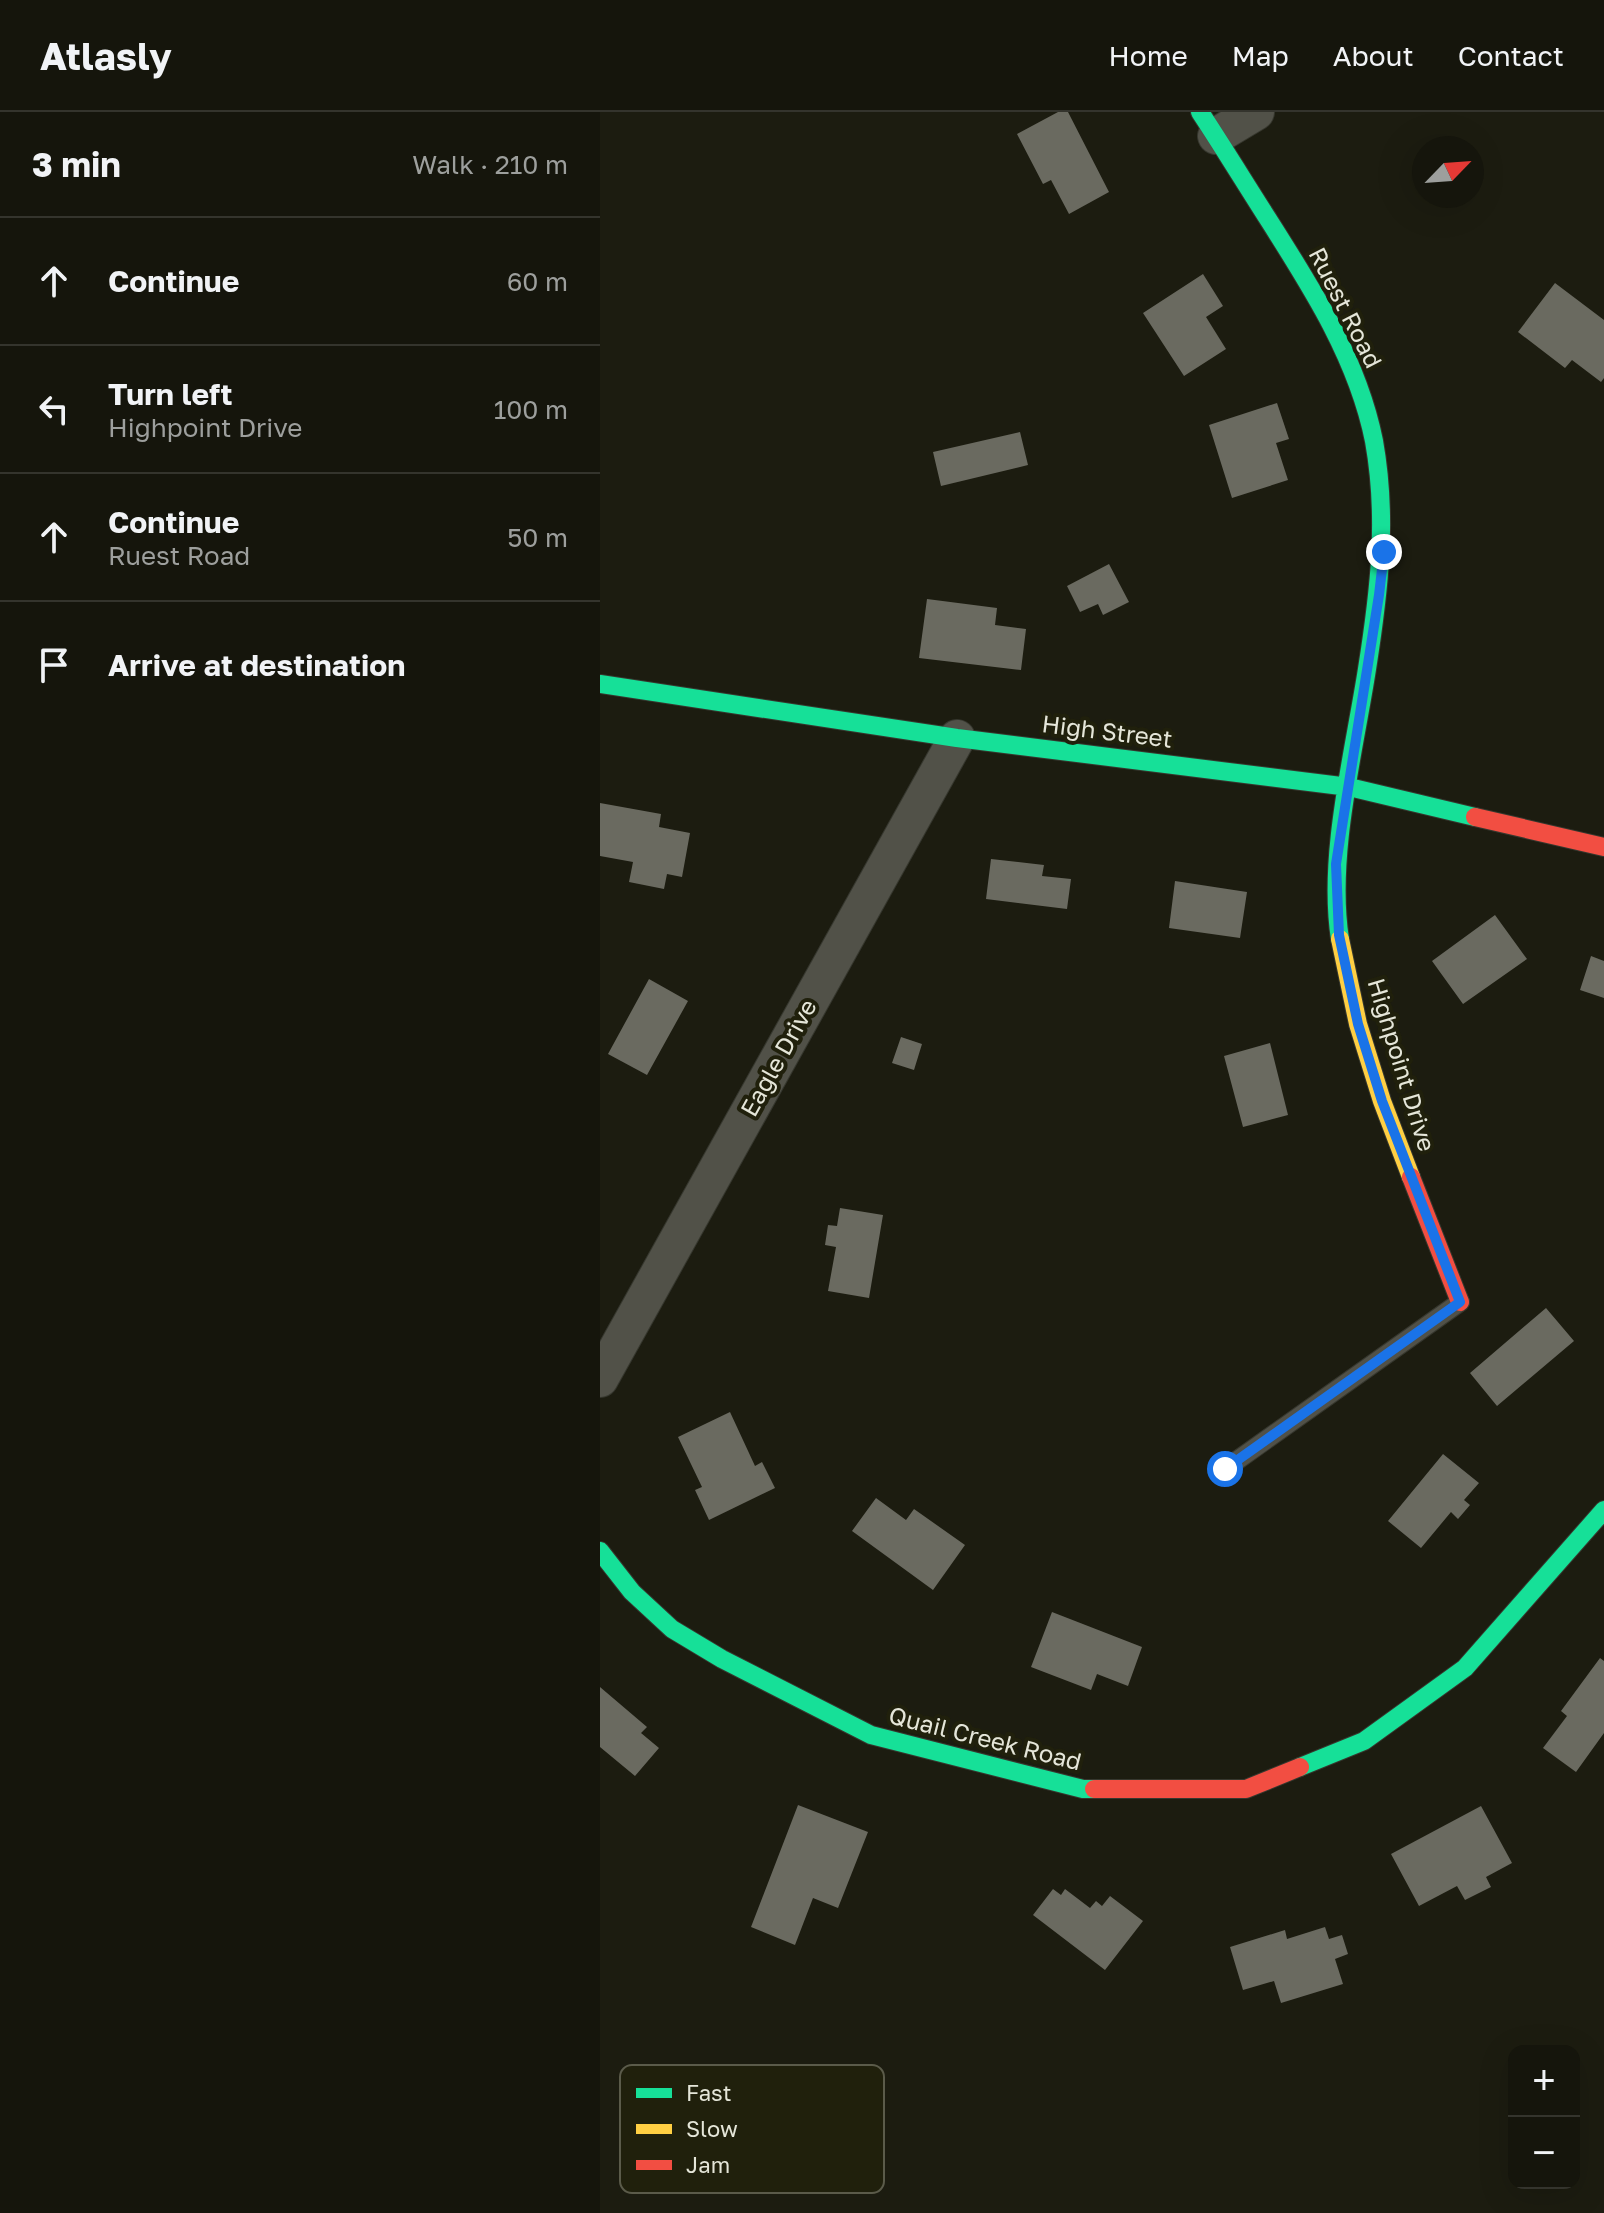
<!DOCTYPE html>
<meta charset="utf-8">
<style>
:root{--surface:#15150c;--page:#1e1e15;--text:#f1f3f6;--muted:#9d9f9d;--line:#34342d}
body{margin:0;font-family:"Golos Text",sans-serif;background:var(--page);color:var(--text)}
.controls{position:absolute;right:24px;bottom:24px;display:grid;overflow:hidden;border-radius:16px;box-shadow:0 8px 32px #0002}
.controls button{width:72px;height:72px;display:grid;place-items:center;padding:0;border:0;border-bottom:2px solid var(--line);background:var(--surface);color:var(--text);font:40px sans-serif}
.compass{position:absolute;left:812px;top:24px;width:72px;height:72px;border-radius:50%;background:var(--surface);box-shadow:0 8px 32px #0002;rotate:65deg}
.stop{position:absolute;width:24px;height:24px;margin:-18px;border:6px solid #1a73e8;border-radius:50%;background:#fff}
.stop.end{background:#1a73e8;border-color:#fff;box-shadow:0 2px 8px #0008}
.list{margin:0;padding:0;list-style:none}
h2{display:flex;justify-content:space-between;align-items:center;height:104px;margin:0;padding:0 32px;font-size:34px}
h2 small{font-size:26px;font-weight:400;color:var(--muted)}
.list li{display:grid;grid-template-columns:52px 1fr auto;gap:24px;align-items:center;box-sizing:border-box;height:128px;padding:0 32px;border-top:2px solid var(--line)}
.list b{display:block;font-size:30px;white-space:nowrap}
.list p{margin:0;font-size:26px;white-space:nowrap;color:var(--muted)}
.list em{font-size:26px;font-style:normal;color:var(--muted)}
.icon{flex:none;width:44px;height:44px;fill:none;stroke:currentColor;stroke-width:2;stroke-linecap:round;stroke-linejoin:round}
.map{position:relative;flex:none;width:1004px;height:2101px;overflow:hidden}
header{display:flex;align-items:center;gap:48px;box-sizing:border-box;height:112px;padding:0 40px;background:var(--surface);border-bottom:2px solid var(--line)}
header strong{font-size:38px}
nav{display:flex;gap:44px;margin-inline-start:auto;font-size:28px}
main{display:flex}
aside{flex:1;background:var(--surface)}
.map>svg:first-child{display:block}
.building{fill:#6a6a60}
.lines{fill:none;stroke-linecap:round;stroke-linejoin:round}
.lane-casing{stroke:#36372e;stroke-width:20}
.street-casing{stroke:#36372e;stroke-width:38}
.fast-casing{stroke:#36372e;stroke-width:20}
.slow-casing{stroke:#36372e;stroke-width:20}
.jam-casing{stroke:#36372e;stroke-width:20}
.lane{stroke:#515148;stroke-width:18}
.street{stroke:#515148;stroke-width:36}
.fast{stroke:#16e098;stroke-width:18}
.slow{stroke:#ffcf43;stroke-width:18}
.jam{stroke:#f24e42;stroke-width:18}
.route{stroke:#1a73e8;stroke-width:10}
.labels{text-anchor:middle;stroke-width:8;stroke-linejoin:round;paint-order:stroke}
.street-label{font-size:24px;fill:#e5e6d9;stroke:#20200c}
.key{fill:#20200c;stroke:#5b5b4a;stroke-width:2}
.key-label{font-size:22px;fill:#e5e6d9}
</style>
<header>
<strong>Atlasly</strong>
<nav><a>Home</a><a>Map</a><a>About</a><a>Contact</a></nav>
</header>
<main>
<aside>
<h2>3 min<small>Walk · 210 m</small></h2>
<ul class="list">
<li><svg class="icon" aria-label="ahead" viewBox="0 0 24 24"><path d="M12 20V5M6 11l6-6 6 6"/></svg><div><b>Continue</b></div><em>60 m</em></li>
<li><svg class="icon" aria-label="left" viewBox="0 0 24 24"><path d="M17 20v-9H6M10 6l-5 5 5 5"/></svg><div><b>Turn left</b><p>Highpoint Drive</p></div><em>100 m</em></li>
<li><svg class="icon" aria-label="ahead" viewBox="0 0 24 24"><path d="M12 20V5M6 11l6-6 6 6"/></svg><div><b>Continue</b><p>Ruest Road</p></div><em>50 m</em></li>
<li><svg class="icon" aria-label="arrive" viewBox="0 0 24 24"><path d="M6 21V4h12l-3 4 3 4H6"/></svg><div><b>Arrive at destination</b></div></li>
</ul>
</aside>
<div class="map">
<svg width="1004" height="2101" viewBox="0 0 1004 2101">
<rect width="100%" height="100%" fill="#1c1c10"/>
<path class="building" d="M 458,0 L 468,0 L 509,80 L 469,102 L 451,68 L 443,72 L 417,22 Z
M 603,162 L 623,194 L 606,205 L 626,237 L 584,264 L 543,201 Z
M 955,171 L 1004,208 L 1004,266 L 1001,270 L 972,248 L 965,256 L 918,220 Z
M 677,291 L 689,327 L 676,331 L 688,368 L 632,386 L 609,313 Z
M 420,320 L 428,353 L 341,374 L 333,340 Z
M 509,452 L 529,490 L 503,503 L 498,492 L 480,500 L 467,474 Z
M 327,487 L 397,496 L 395,513 L 426,517 L 421,558 L 319,546 Z
M 0,691 L 61,702 L 59,715 L 90,721 L 82,765 L 67,762 L 64,777 L 29,770 L 33,750 L 0,744 Z
M 391,747 L 444,753 L 442,764 L 471,767 L 467,797 L 386,787 Z
M 575,769 L 647,780 L 640,826 L 569,816 Z
M 895,803 L 927,847 L 863,892 L 832,849 Z
M 991,844 L 1004,849 L 1004,886 L 980,878 Z
M 49,867 L 88,889 L 47,963 L 8,942 Z
M 301,925 L 322,932 L 314,958 L 292,951 Z
M 670,931 L 688,1003 L 643,1015 L 624,944 Z
M 240,1096 L 283,1103 L 269,1186 L 228,1179 L 236,1135 L 225,1133 L 228,1113 L 237,1114 Z
M 946,1196 L 974,1229 L 897,1294 L 870,1261 Z
M 130,1300 L 155,1354 L 162,1350 L 175,1376 L 109,1408 L 95,1378 L 102,1375 L 78,1325 Z
M 843,1342 L 879,1371 L 864,1388 L 870,1393 L 858,1407 L 851,1400 L 821,1436 L 788,1409 Z
M 276,1386 L 306,1408 L 314,1397 L 365,1433 L 333,1478 L 252,1419 Z
M 452,1500 L 542,1535 L 528,1574 L 497,1562 L 491,1578 L 431,1555 Z
M 1000,1546 L 1004,1549 L 1004,1621 L 976,1660 L 943,1636 L 967,1604 L 961,1599 Z
M 0,1575 L 47,1615 L 41,1621 L 59,1636 L 35,1664 L 0,1635 Z
M 198,1693 L 268,1720 L 238,1796 L 213,1786 L 195,1833 L 151,1815 Z
M 881,1694 L 912,1751 L 886,1765 L 891,1775 L 865,1788 L 857,1774 L 819,1794 L 791,1742 Z
M 453,1777 L 461,1783 L 465,1777 L 490,1796 L 496,1789 L 502,1794 L 510,1784 L 543,1809 L 505,1858 L 433,1803 Z
M 725,1815 L 729,1827 L 742,1823 L 748,1842 L 735,1847 L 743,1872 L 681,1891 L 674,1869 L 643,1878 L 630,1835 L 685,1818 L 687,1827 Z"/>
<g class="lines">
<g class="lane-casing">
<path id="lane" d="M 625,1357 L 860,1190"/>
</g>
<g class="street-casing">
<path id="street" d="M 616,24 L 656,0
M 0,1267 L 357,626"/>
</g>
<g class="fast-casing">
<path id="fast" d="M 600,0 C 623,35 645,71 668,107 C 712,176 758,248 774,329 C 788,407 779,481 767,557 C 754,641 727,744 740,827
M 0,572 L 357,626 L 749,675 L 875,705
M 0,1439 L 32,1480 L 72,1517 L 122,1547 L 271,1623 L 483,1677 L 494,1677
M 700,1655 L 764,1629 L 865,1556 L 1004,1398"/>
</g>
<g class="slow-casing">
<path id="slow" d="M 740,827 L 758,912 L 782,989 L 811,1065"/>
</g>
<g class="jam-casing">
<path id="jam" d="M 875,705 L 1004,735
M 811,1065 L 860,1190
M 494,1677 L 646,1677 L 700,1655"/>
</g>
<use href="#lane" class="lane"/>
<use href="#street" class="street"/>
<use href="#fast" class="fast"/>
<use href="#slow" class="slow"/>
<use href="#jam" class="jam"/>
</g>
<g class="lines">
<path class="route" d="M 625,1357 L 860,1190 L 782,989 L 758,912 L 739,823 L 736,752 L 779,483 L 784,440"/>
</g>
<g class="labels">
<g class="street-label">
<text transform="translate(745 196) rotate(63)" y="8">Ruest Road</text>
<text transform="translate(507 620) rotate(7)" y="8">High Street</text>
<text transform="translate(179 946) rotate(-61)" y="8">Eagle Drive</text>
<text transform="translate(801 953) rotate(73)" y="8">Highpoint Drive</text>
<text transform="translate(385 1627) rotate(14)" y="8">Quail Creek Road</text>
</g>
</g>
<rect x="20" y="1953" width="264" height="128" rx="12" class="key"/>
<rect x="36" y="1976" width="36" height="10" fill="#16e098"/>
<rect x="36" y="2012" width="36" height="10" fill="#ffcf43"/>
<rect x="36" y="2048" width="36" height="10" fill="#f24e42"/>
<g class="key-label">
<text x="86" y="1989">Fast</text>
<text x="86" y="2025">Slow</text>
<text x="86" y="2061">Jam</text>
</g>
</svg>
<div class="controls">
<button>+</button>
<button>−</button>
</div>
<svg class="compass" viewBox="-18 -18 36 36"><path d="M0-13l5 13h-10z" fill="#e53935"/><path d="M0 13l5-13h-10z" fill="#9d9f9d"/></svg>
<div class="stop" style="left:625px;top:1357px"></div>
<div class="stop end" style="left:784px;top:440px"></div>
</div>
</main>
